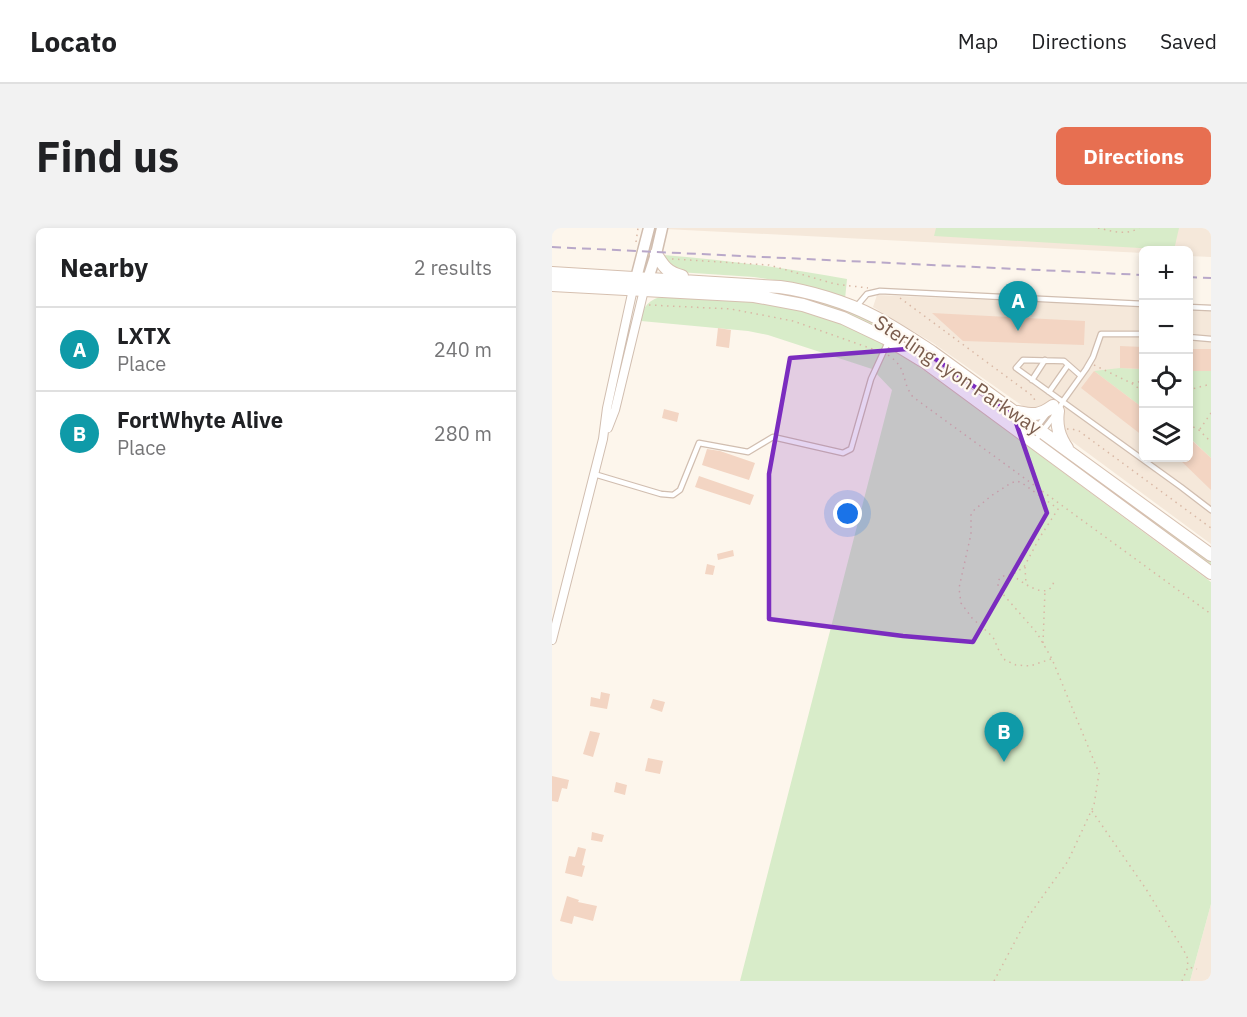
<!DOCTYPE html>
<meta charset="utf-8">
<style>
:root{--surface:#fff;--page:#f2f2f2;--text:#202124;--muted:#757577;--line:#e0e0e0;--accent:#e76f51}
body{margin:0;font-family:"IBM Plex Sans",sans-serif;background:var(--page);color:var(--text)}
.controls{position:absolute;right:18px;top:18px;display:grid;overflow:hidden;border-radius:9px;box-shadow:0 3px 9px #0003}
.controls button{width:54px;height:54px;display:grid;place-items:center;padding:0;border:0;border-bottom:2px solid var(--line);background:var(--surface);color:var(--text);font:30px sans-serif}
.you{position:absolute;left:296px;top:286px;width:21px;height:21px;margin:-15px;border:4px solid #fff;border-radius:50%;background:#1a73e8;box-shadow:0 0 0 9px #1a73e833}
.badge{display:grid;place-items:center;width:39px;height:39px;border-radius:50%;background:var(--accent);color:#fff;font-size:20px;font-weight:700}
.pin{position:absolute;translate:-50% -50px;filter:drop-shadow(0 2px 3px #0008)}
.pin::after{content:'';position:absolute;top:32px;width:21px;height:18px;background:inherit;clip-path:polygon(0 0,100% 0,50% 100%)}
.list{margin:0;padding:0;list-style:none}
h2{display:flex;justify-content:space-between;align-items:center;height:78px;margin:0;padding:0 24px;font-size:26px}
h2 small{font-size:20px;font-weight:400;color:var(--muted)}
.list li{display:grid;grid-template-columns:39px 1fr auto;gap:18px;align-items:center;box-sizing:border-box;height:84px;padding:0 24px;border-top:2px solid var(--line)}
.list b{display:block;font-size:22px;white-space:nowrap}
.list p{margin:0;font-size:20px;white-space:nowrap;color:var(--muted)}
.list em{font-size:20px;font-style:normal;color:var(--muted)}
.icon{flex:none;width:33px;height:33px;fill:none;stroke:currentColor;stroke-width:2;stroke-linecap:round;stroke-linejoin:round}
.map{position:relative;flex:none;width:659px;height:753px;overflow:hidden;border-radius:9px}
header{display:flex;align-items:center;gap:36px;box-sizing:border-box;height:84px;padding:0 30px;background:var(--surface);border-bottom:2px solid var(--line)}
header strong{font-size:28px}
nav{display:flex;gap:33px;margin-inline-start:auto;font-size:21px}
.intro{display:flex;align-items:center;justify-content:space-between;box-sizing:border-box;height:144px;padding:0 36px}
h1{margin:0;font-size:42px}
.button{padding:15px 27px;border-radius:9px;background:var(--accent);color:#fff;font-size:21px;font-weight:700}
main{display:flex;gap:36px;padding:0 36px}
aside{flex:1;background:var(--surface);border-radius:9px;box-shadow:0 3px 9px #0003}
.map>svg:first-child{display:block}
.residential{fill:#f5e8da}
.green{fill:#d8ecc9}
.building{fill:#f3d5c3}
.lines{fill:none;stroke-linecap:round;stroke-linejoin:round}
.service-casing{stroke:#d1beb0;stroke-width:7}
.minor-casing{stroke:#d1beb0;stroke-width:10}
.tertiary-casing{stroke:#d1beb0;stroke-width:13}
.secondary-casing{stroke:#d6c0b0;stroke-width:14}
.path{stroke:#d9b8a5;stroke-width:1.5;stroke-dasharray:1.5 4.5;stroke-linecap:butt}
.service{stroke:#fff;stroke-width:4.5}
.minor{stroke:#fff;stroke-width:8}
.tertiary{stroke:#fff;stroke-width:10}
.secondary{stroke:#fff;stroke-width:12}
.rail{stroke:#b9a8c9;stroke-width:2;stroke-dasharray:9 6;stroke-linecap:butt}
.marked{fill:#7b2cbf;fill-opacity:0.2;stroke:#7b2cbf;stroke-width:4.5;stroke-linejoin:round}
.labels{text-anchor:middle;stroke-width:4.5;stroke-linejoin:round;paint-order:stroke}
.street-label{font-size:20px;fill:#7a5c4d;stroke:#fffaf3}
</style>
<header>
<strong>Locato</strong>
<nav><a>Map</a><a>Directions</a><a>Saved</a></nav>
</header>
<div class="intro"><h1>Find us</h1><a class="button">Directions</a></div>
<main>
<aside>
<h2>Nearby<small>2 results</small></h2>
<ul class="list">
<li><span class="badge" style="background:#0f9aa8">A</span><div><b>LXTX</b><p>Place</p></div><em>240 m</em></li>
<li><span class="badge" style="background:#0f9aa8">B</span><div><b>FortWhyte Alive</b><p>Place</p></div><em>280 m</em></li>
</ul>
</aside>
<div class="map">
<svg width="659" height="753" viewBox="0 0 659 753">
<rect width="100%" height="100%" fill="#fdf6ec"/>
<path class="residential" d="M 114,0 L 659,0 L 659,29 L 637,28 L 636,22 L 592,22 L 591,25 L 113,1 Z
M 325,67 L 591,79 L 592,230 L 636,230 L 637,82 L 659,83 L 659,316 L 495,195 L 381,115 L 321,79 Z
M 659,676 L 659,753 L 638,753 Z"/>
<path class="green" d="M 384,0 L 627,0 L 622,22 L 382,8 Z
M 112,27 C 174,32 234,40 295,51 L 293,71 L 270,62 L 237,54 L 202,49 L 126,44 L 114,34 Z
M 214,64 L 226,64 L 258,70 L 306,86 L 362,117 L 659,332 L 659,338 L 369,127 L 214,66 Z
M 112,68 C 165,71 218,72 270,89 C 331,108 381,149 432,186 C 508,242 583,298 659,354 L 659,676 L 638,753 L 188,753 L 340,162 L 320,141 L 216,107 L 196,103 L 89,93 C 90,78 98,71 112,68 Z
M 568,140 L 591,141 L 591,180 L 542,143 Z
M 636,143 L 659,143 L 659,230 L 637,209 Z"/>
<path class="building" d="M 380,85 L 533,93 L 532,117 L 411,113 Z
M 166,100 L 179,102 L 177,120 L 164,118 Z
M 568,118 L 591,119 L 591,141 L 568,140 Z
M 636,121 L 659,121 L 659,143 L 636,143 Z
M 542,143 L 591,180 L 591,208 L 529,160 Z
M 112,181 L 127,185 L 125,194 L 110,190 Z
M 636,209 L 659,230 L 659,262 L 626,230 L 636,230 Z
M 155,221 L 168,223 L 203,235 L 197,252 L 150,237 Z
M 147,248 L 202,267 L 198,277 L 143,259 Z
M 181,322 L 182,328 L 166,332 L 165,326 Z
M 155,336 L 163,338 L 161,347 L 153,346 Z
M 49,464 L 58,466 L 55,481 L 38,478 L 39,469 L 48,471 Z
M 101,471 L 113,474 L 110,484 L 98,480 Z
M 38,503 L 48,505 L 41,529 L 31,526 Z
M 96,530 L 111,533 L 108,546 L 93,543 Z
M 0,548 L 17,552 L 15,561 L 10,560 L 6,574 L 0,573 Z
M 64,554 L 75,557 L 73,567 L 62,564 Z
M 40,604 L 52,607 L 50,614 L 39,612 Z
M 26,619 L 34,621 L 30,637 L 33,638 L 30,649 L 13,645 L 17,628 L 23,629 Z
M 15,668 L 27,672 L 26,674 L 45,678 L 41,693 L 22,688 L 20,696 L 8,693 Z"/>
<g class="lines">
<g class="service-casing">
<path id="service" d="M 304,79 L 315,66 L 328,63 L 592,76
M 636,79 L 659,80
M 636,109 L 659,111
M 529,148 L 512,133 L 471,132 L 464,140 L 629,259 L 659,282
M 480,152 L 493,132
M 497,164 L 516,137
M 476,211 L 495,186
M 482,214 L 506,183 L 511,173 L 534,141 L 541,129 L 549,106 L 592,106
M 42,246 L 109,266 L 121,267 L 128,262 L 147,215 L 196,224 L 221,209 L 291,225 L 299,221 L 319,151 L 336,114"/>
</g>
<g class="minor-casing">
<path id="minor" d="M 56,200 L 63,182 L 92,62
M 0,412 L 51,211 L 55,180 L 81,61"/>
</g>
<g class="tertiary-casing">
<path id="tertiary" d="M 94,57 L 104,26 L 110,0
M 82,58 L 97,0"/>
</g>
<g class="secondary-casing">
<path id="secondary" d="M 104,26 C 111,38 116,45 130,48
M 0,45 L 228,59 C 257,63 294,74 321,88 C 341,98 360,111 380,124 L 659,327
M 0,57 L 202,68 L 251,77 L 291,90 L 333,110 L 374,135 L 659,345
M 506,183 C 504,198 507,208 515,220
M 466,184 C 482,187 487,188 501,178"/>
</g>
<path class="path" d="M 546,0 C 560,3 574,8 587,0
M 84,14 L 86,0
M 120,31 L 217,37 L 283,56 L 316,60
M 348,70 L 482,169 L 483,175
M 97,77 L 179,81 L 241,93 L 326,123
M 336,127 C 357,141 348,152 361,169 L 659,386
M 542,137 L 579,155 L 592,164
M 580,155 L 592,153
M 636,162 L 659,156
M 636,196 L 647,202 L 659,214
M 515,201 L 520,201 L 527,203 L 659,300
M 648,201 L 659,185
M 473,339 L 474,356
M 460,347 C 470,354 497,375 502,353
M 491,415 L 493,362
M 499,431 L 478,438 L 464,437 L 453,432 L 448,425 L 441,409 L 420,390 L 409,375 L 407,360 L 419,306 L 419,287 L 421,283 L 439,268 L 459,255 L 465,253 L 470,255 L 505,280
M 540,583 L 594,661 L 635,728 L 636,739
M 442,753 L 476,689 L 516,633 L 542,577 L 547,545 L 500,431 L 485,405 L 450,365 L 446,357 L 446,353 L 449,349 L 454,347 L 460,347 L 472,339 L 488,309 L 508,278
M 630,753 L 636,739 L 645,741"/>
<use href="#service" class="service"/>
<use href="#minor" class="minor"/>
<use href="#tertiary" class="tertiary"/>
<use href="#secondary" class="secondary"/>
<path class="rail" d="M 0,19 L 592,47
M 636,49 L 659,50"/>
</g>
<path class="marked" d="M 368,120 L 461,186 L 495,285 L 421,414 L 351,408 L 217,391 L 217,246 L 238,130 Z"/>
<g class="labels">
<g class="street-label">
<text transform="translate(406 147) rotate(34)" y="7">Sterling Lyon Parkway</text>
</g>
</g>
</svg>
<div class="controls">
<button>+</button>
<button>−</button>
<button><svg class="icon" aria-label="locate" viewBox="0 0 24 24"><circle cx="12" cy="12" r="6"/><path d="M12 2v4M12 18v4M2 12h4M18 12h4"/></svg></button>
<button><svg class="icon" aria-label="layers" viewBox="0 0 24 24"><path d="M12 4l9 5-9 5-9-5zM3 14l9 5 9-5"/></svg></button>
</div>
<div class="you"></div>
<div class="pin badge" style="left:466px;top:103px;background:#0f9aa8">A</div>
<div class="pin badge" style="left:452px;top:534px;background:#0f9aa8">B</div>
</div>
</main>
